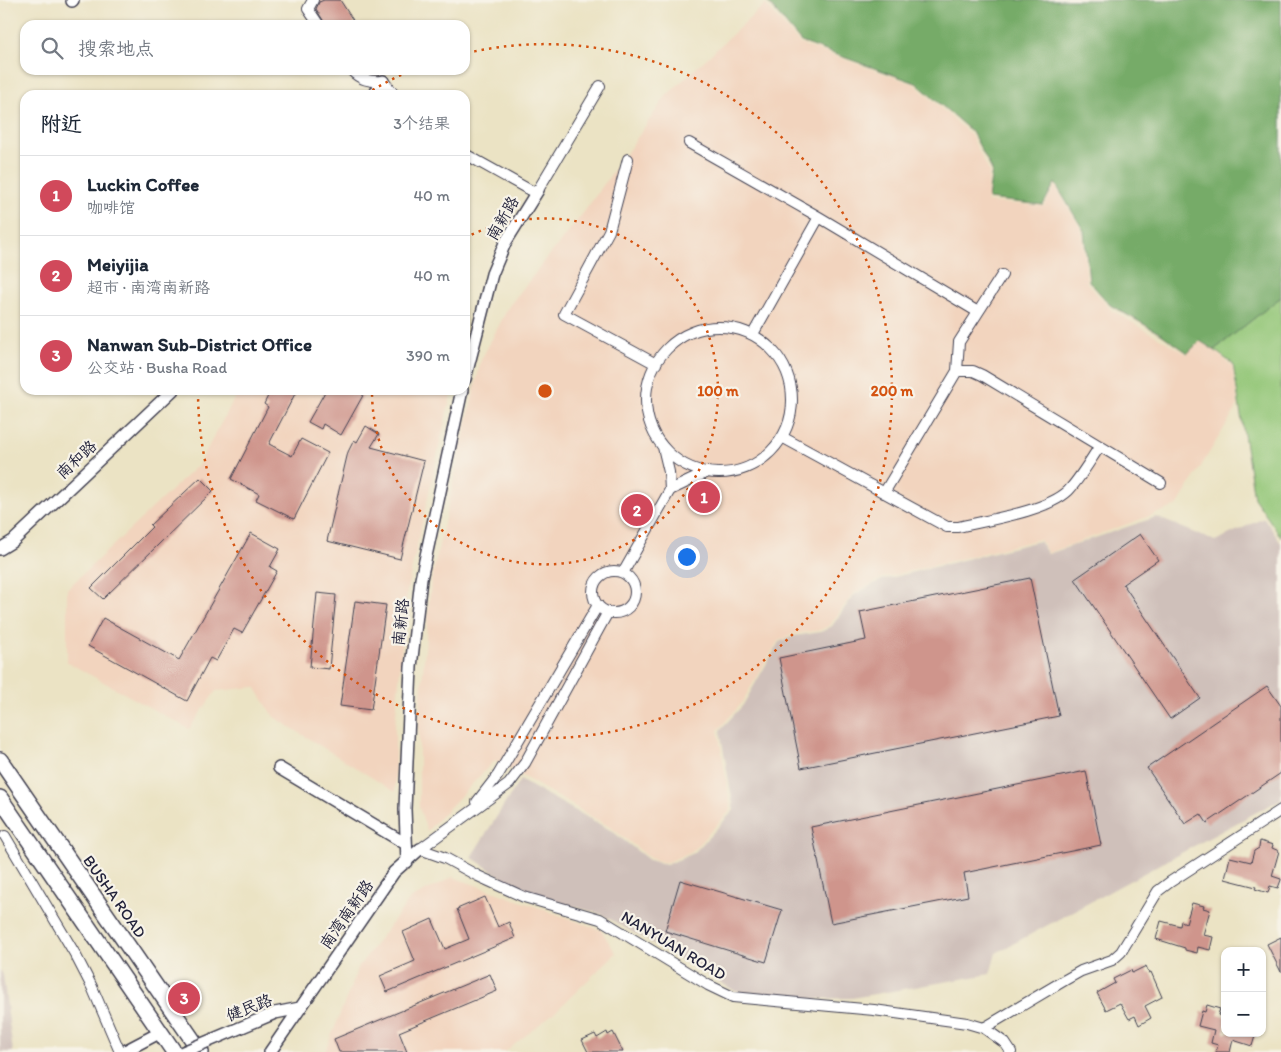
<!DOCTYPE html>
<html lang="zh">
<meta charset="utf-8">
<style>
:root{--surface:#fff;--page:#f2f2f3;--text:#1f2937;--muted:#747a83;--line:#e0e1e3;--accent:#d1495b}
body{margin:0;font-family:Itim,"LXGW WenKai TC",sans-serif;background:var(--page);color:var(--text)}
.controls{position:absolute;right:15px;bottom:15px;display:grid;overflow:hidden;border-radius:10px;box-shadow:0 1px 4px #0004}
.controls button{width:45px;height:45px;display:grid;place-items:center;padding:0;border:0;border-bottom:1px solid var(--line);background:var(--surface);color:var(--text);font:25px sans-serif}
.you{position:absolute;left:686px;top:556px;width:18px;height:18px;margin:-12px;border:4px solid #fff;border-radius:50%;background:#1a73e8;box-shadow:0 0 0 8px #1a73e833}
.badge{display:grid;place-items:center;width:32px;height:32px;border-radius:50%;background:var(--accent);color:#fff;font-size:16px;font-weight:700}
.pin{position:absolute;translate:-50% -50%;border:2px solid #fff;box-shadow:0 1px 5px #0006}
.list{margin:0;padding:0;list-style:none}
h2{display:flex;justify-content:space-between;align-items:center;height:65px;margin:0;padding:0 20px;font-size:21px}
h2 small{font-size:16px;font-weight:400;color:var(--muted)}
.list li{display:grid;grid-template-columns:32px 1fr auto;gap:15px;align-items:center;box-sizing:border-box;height:80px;padding:0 20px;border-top:1px solid var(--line)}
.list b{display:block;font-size:19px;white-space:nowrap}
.list p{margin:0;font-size:16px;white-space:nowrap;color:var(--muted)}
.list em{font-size:16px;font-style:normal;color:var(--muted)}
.icon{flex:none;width:28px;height:28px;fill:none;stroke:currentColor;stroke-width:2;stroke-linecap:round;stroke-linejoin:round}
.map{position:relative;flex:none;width:1281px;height:1052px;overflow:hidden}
.search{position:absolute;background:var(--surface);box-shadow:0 1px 4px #0004;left:20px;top:20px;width:450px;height:55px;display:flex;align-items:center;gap:12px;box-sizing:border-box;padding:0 18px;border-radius:15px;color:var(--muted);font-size:19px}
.panel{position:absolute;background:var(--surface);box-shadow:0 1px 4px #0004;left:20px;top:90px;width:450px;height:305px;border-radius:15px}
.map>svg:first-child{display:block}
.built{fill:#f2d4be}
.industrial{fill:#cfc0ba}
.green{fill:#93c677;stroke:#5a7459}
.forest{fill:#76ab68;stroke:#4c6652}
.building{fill:#cf958c}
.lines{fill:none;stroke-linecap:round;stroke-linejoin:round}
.minor-casing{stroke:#403f50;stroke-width:12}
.tertiary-casing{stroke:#403f50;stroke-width:14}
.primary-casing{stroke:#403f50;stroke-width:18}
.minor{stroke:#fff;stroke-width:10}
.tertiary{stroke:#fff;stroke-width:11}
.primary{stroke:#fff;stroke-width:15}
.tertiary-bridge-casing{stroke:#403f50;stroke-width:14;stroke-linecap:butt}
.tertiary-bridge{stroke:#fff;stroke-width:11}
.ring{fill:none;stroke:#d45411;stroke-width:2.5;stroke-dasharray:2.5 5}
.labels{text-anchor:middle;stroke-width:4.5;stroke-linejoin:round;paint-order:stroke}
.street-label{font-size:16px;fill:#22223b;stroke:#f7f3e8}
.centre{fill:#d45411;stroke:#f7f3e8;stroke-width:2.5}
.ring-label{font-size:15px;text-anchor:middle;font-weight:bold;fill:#d45411;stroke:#f7f3e8;stroke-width:4.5;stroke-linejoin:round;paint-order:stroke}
</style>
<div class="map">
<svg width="1281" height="1052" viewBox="0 0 1281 1052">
<rect width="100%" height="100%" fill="#f7f3e8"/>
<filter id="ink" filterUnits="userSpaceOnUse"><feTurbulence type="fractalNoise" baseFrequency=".02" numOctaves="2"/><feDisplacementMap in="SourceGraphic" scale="10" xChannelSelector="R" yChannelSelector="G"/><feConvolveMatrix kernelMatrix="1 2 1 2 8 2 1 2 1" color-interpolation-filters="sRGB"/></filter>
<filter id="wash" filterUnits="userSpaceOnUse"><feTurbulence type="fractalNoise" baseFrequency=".0096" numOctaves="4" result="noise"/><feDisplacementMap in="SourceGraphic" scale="20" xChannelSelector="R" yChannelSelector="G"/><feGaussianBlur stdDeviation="1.12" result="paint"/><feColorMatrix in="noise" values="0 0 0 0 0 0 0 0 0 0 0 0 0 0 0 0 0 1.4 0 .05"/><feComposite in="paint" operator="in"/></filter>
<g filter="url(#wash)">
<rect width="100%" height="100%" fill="#ebe3c4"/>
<path class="built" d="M 765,4 L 800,44 L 914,84 L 970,134 L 989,171 L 987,202 L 1044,206 L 1055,186 L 1082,231 L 1087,283 L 1111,310 L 1187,354 L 1200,342 L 1213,350 L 1232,366 L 1238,405 L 1177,506 L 1048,553 L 1040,539 L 882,578 L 852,595 L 830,625 L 820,630 L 794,634 L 778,641 L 741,704 L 718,730 L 731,810 L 692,851 L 666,863 L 650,858 L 613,829 L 495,760 L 427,831 L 419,807 L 419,718 L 431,581 L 481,360 L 509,306 L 584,212 L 630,148 L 666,96 Z
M 239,390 L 452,390 L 407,590 L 395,726 L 395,792 L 274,717 L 255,687 L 216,691 L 189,729 L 67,662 L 67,589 L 199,464 Z
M 453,877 L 601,930 L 616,953 L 556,1011 L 505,1052 L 325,1052 L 359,966 L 410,899 Z"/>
<path class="industrial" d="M 1156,517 L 1215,541 L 1264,518 L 1281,543 L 1281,799 L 996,953 L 990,974 L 852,998 L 808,999 L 735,991 L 601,914 L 524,892 L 471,857 L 520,780 L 612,831 L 649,860 L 666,865 L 694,853 L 734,810 L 720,730 L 743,705 L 779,642 L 794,636 L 821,632 L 832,626 L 853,596 L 868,587 L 882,580 L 1039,541 L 1048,554 Z
M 0,970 L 3,975 L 13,1052 L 0,1052 Z"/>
<path class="green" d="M 1281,297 L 1281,537 L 1254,498 L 1233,364 L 1214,350 Z"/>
<path class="forest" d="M 766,0 L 1281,0 L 1281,297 L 1214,350 L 1200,341 L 1188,353 L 1161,334 L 1110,305 L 1089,281 L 1084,231 L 1055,183 L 1043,205 L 988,199 L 992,170 L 972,132 L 916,83 L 801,42 Z"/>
<g id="blocks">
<path class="building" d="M 324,0 L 340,0 L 356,25 L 326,25 L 316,9 L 319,2 Z
M 271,390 L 297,390 L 269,444 L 292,456 L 301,439 L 328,453 L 294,519 L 256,500 L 259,494 L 231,479 L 268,407 L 264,404 Z
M 326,390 L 366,390 L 341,435 L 323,424 L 321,429 L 308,422 Z
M 366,426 L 379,434 L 371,447 L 424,461 L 400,559 L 327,541 L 348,452 L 354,440 L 357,442 Z
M 200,478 L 213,491 L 103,599 L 91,588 L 152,527 L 150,525 Z
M 251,533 L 280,549 L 270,567 L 277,571 L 242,633 L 234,629 L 216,661 L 210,658 L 187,701 L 88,646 L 103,618 L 179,660 Z
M 1140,534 L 1158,560 L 1123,584 L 1200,698 L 1170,719 L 1075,579 Z
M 1030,578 L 1059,716 L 801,768 L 779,658 L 866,640 L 860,612 Z
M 317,593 L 336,595 L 329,669 L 310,667 Z
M 355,601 L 386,605 L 371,710 L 340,706 Z
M 1267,686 L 1281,706 L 1281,773 L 1207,823 L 1201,814 L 1185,824 L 1147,768 Z
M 1086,771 L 1101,845 L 964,873 L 968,896 L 831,923 L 811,827 Z
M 1260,841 L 1273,845 L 1272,848 L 1279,851 L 1272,876 L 1281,879 L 1281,880 L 1278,888 L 1270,886 L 1268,893 L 1255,889 L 1256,887 L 1225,879 L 1230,857 L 1251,862 L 1254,851 L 1259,848 Z
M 680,880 L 782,910 L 766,962 L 665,931 Z
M 485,897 L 498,927 L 509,922 L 515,938 L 387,992 L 380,976 L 415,961 L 403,932 L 432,919 L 445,949 L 469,939 L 457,909 Z
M 1192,903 L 1204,906 L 1203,908 L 1210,910 L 1203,935 L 1213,937 L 1210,950 L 1198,947 L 1197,953 L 1185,950 L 1185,948 L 1156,939 L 1161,921 L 1180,926 L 1181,921 L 1186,923 Z
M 1281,937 L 1281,972 L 1267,944 Z
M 1146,966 L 1149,973 L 1151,972 L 1162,997 L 1145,1006 L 1151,1018 L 1139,1025 L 1135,1016 L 1129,1019 L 1120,1003 L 1106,1010 L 1097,993 L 1115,983 L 1113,979 L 1131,970 L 1132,973 Z
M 490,974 L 497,991 L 399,1032 L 407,1052 L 339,1052 L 334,1039 Z
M 1207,1005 L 1220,1009 L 1218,1015 L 1225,1017 L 1225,1033 L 1256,1033 L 1252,1046 L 1233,1040 L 1230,1052 L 1216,1052 L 1218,1045 L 1211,1043 L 1214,1030 L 1198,1026 L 1202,1011 L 1205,1012 Z
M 607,1032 L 608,1035 L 613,1032 L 623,1052 L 588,1052 L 582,1040 L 595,1034 L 597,1038 Z"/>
</g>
</g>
<g filter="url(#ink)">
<use href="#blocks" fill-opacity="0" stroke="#403f50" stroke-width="1"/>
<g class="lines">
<g class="minor-casing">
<path id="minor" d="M 313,0 L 308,9 L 319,25
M 351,70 C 360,80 370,82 383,81 L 395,95
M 689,143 L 819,217 L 978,312
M 465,154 L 535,193
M 628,159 L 609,231 L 564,314 L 656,364
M 538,190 L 600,86
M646 400a73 73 0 1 1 146 0a73 73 0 1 1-146 0Z
M 753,334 L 819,217
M 957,371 L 973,371 L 982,375 L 1161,483
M 782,437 L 947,527 L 958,527 C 988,520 1047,511 1068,491 C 1079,480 1091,459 1100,446
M 663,447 L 669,472 L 670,490
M 884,493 L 957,371 L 959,342 L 1002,275
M593 592a21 21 0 1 1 42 0a21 21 0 1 1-42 0Z
M 623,573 L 670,490 L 708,472
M 477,802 L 498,775 L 598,605
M 5,836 L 75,954 L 92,987 L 120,1052
M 420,849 L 445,858 L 478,876 L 524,897 L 600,919 L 708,985 L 733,997 L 874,1010 L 967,1023 L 984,1028 L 1005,1043 L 1011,1052
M 420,849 L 509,784 L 525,763 L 608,612
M 984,1028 L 1065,980 L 1081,971 L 1112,960 L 1121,952 L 1158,891 L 1170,882 L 1281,810"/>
</g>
<g class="tertiary-casing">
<path id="tertiary" d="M 72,1 L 73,0
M 374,95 L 383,81
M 465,379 L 492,274 L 505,243 L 538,190
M 0,549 L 13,541 L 173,390
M 279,768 L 406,844
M 407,862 L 405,809 L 411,667 L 421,579 L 462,390
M 275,1013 L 300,1008
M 123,1052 L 161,1032
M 270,1052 L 394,872 L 420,849"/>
</g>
<g class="primary-casing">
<path id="primary" d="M 0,760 L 201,1052
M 0,798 L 174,1052"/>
</g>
<use href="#minor" class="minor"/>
<use href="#tertiary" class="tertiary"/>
<use href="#primary" class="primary"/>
<g class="tertiary-bridge-casing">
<path id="tertiary-bridge" d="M 183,1052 L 275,1013"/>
</g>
<use href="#tertiary-bridge" class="tertiary-bridge"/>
</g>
</g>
<g class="ring">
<path d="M465 238A173 173 0 1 1 372 391"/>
<path d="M366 94A347 347 0 0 1 412 70M467 53A347 347 0 1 1 198 391"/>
</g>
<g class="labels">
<g class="street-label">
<text transform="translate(502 218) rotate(-60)" y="6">南新路</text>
<text transform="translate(76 459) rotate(-43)" y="6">南和路</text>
<text transform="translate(400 622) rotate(-84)" y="6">南新路</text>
<text transform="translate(115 896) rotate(55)" y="6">BUSHA ROAD</text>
<text transform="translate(346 914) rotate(-55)" y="6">南湾南新路</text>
<text transform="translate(674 945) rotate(31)" y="6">NANYUAN ROAD</text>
<text transform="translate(249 1007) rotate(-21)" y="6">健民路</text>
</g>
</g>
<circle cx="545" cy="391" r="8" class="centre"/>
<g class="ring-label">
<text x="718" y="396">100 m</text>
<text x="892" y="396">200 m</text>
</g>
</svg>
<div class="controls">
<button>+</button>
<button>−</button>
</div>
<div class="you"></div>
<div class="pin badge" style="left:704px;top:497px">1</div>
<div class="pin badge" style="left:637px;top:510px">2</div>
<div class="pin badge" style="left:184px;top:998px">3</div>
<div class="search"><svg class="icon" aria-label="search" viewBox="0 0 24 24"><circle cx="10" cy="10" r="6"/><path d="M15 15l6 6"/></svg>搜索地点</div>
<section class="panel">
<h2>附近<small>3个结果</small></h2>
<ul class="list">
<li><span class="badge">1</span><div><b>Luckin Coffee</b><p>咖啡馆</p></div><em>40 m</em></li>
<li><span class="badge">2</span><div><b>Meiyijia</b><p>超市 · 南湾南新路</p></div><em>40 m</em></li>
<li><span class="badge">3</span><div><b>Nanwan Sub-District Office</b><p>公交站 · Busha Road</p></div><em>390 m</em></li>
</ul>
</section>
</div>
